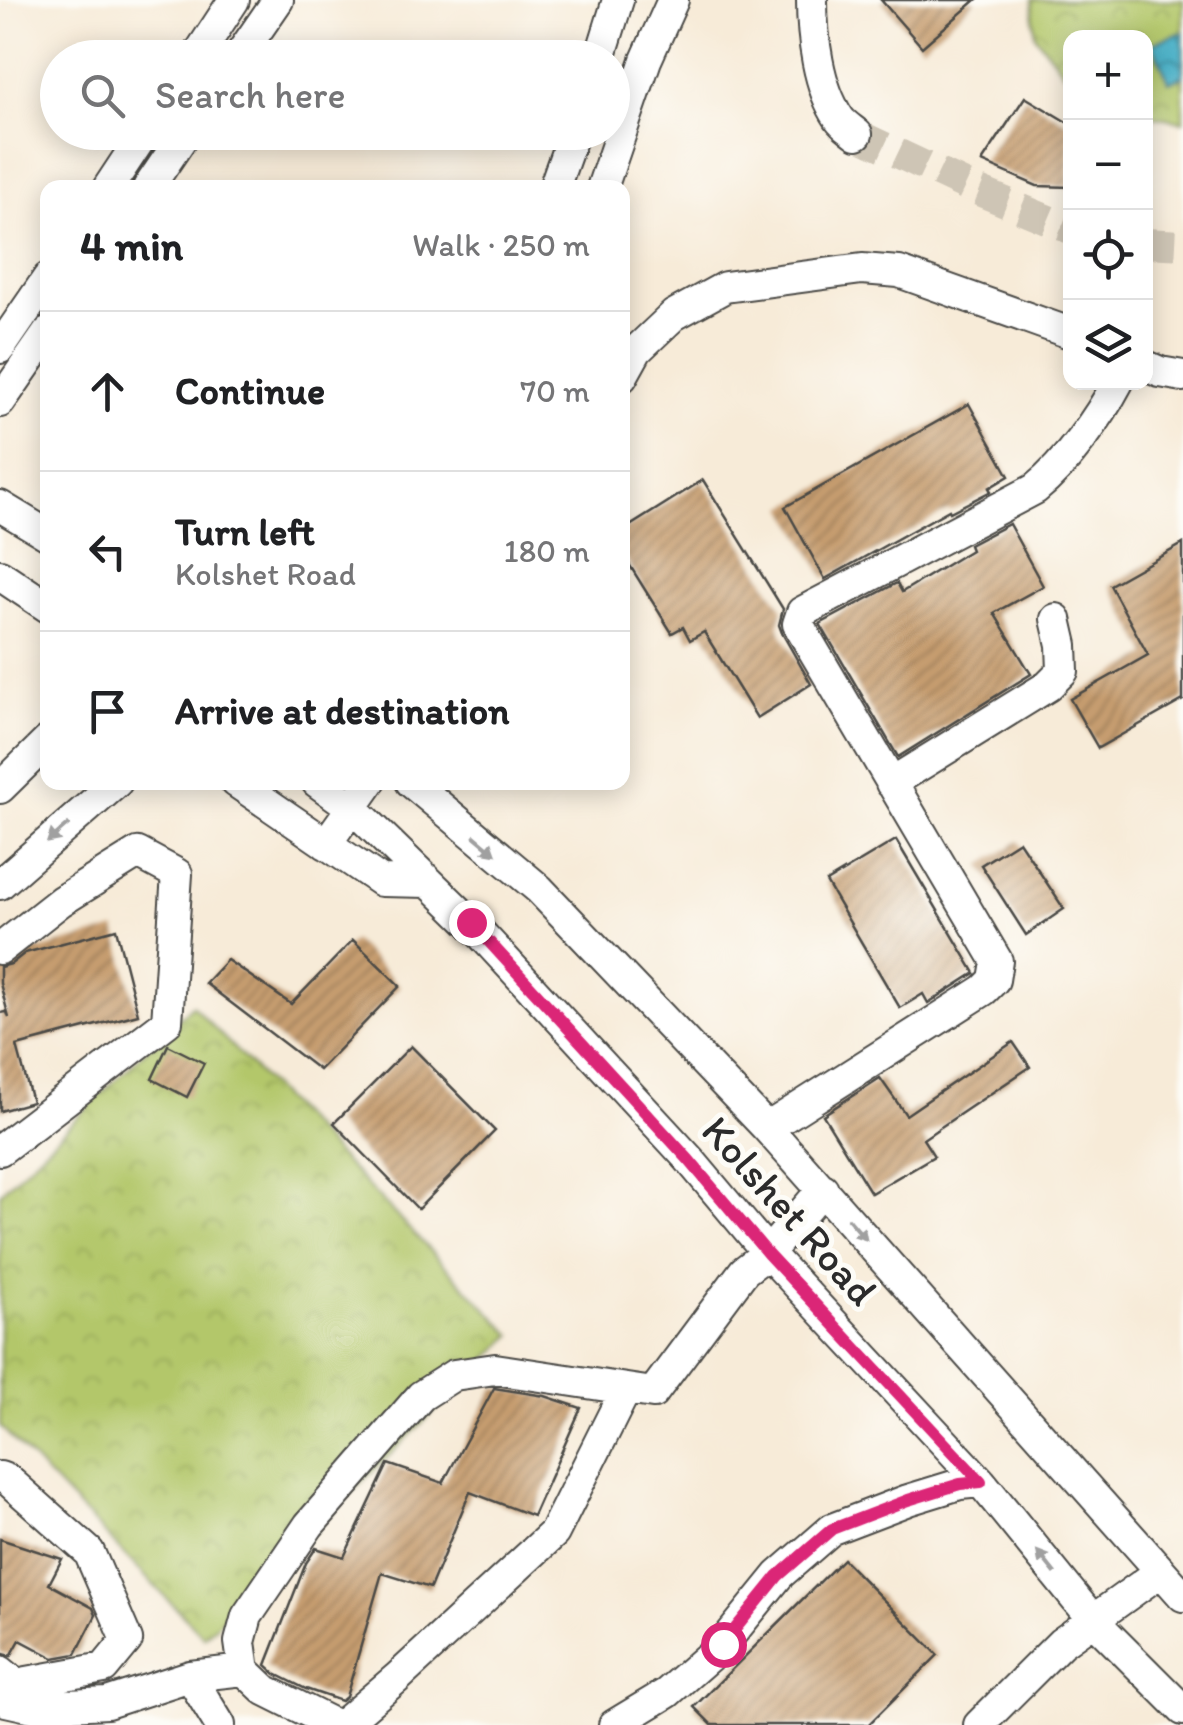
<!DOCTYPE html>
<meta charset="utf-8">
<style>
:root{--surface:#fff;--page:#f6f6f6;--text:#202124;--muted:#757577;--line:#e0e0e0}
body{margin:0;font-family:Itim,sans-serif;background:var(--page);color:var(--text)}
.controls{position:absolute;right:30px;top:30px;display:grid;overflow:hidden;border-radius:20px;box-shadow:0 5px 25px #0003}
.controls button{width:90px;height:90px;display:grid;place-items:center;padding:0;border:0;border-bottom:2px solid var(--line);background:var(--surface);color:var(--text);font:50px sans-serif}
.stop{position:absolute;width:30px;height:30px;margin:-22px;border:8px solid #db2777;border-radius:50%;background:#fff}
.stop.end{background:#db2777;border-color:#fff;box-shadow:0 2px 10px #0008}
.list{margin:0;padding:0;list-style:none}
h2{display:flex;justify-content:space-between;align-items:center;height:130px;margin:0;padding:0 40px;font-size:42px}
h2 small{font-size:32px;font-weight:400;color:var(--muted)}
.list li{display:grid;grid-template-columns:65px 1fr auto;gap:30px;align-items:center;box-sizing:border-box;height:160px;padding:0 40px;border-top:2px solid var(--line)}
.list b{display:block;font-size:38px;white-space:nowrap}
.list p{margin:0;font-size:32px;white-space:nowrap;color:var(--muted)}
.list em{font-size:32px;font-style:normal;color:var(--muted)}
.icon{flex:none;width:55px;height:55px;fill:none;stroke:currentColor;stroke-width:2;stroke-linecap:round;stroke-linejoin:round}
.map{position:relative;flex:none;width:1183px;height:1725px;overflow:hidden}
.search{position:absolute;background:var(--surface);box-shadow:0 5px 25px #0003;left:40px;top:40px;width:590px;height:110px;display:flex;align-items:center;gap:25px;box-sizing:border-box;padding:0 35px;border-radius:55px;color:var(--muted);font-size:38px}
.panel{position:absolute;background:var(--surface);box-shadow:0 5px 25px #0003;left:40px;top:180px;width:590px;height:610px;border-radius:20px}
.map>svg:first-child{display:block}
.park{fill:url(#park-crowns);stroke:#6f794a;stroke-width:2.5}
.water{fill:url(#water-waves);stroke:#3a6e79;stroke-width:2.5}
.building{fill:url(#building-hatch)}
.lines{fill:none;stroke-linecap:round;stroke-linejoin:round}
.minor-tunnel{stroke:#cec5b5;stroke-width:30;stroke-dasharray:30 15;stroke-linecap:butt}
.minor-casing{stroke:#4a4845;stroke-width:34}
.minor{stroke:#fff;stroke-width:30}
.oneway{fill:#a0a0a0}
.route{stroke:#db2777;stroke-width:12}
.labels{text-anchor:middle;stroke-width:10;stroke-linejoin:round;paint-order:stroke}
.street-label{font-size:42px;fill:#2b2b2b;stroke:#fdfcf7}
</style>
<div class="map">
<svg width="1183" height="1725" viewBox="0 0 1183 1725">
<defs>
<pattern id="park-crowns" width="20" height="18" patternUnits="userSpaceOnUse" patternTransform="scale(2.5)"><rect width="20" height="18" fill="#b3c76a"/><path d="M2 6a3 3 0 1 1 6 0M12 15a3 3 0 1 1 6 0" fill="none" stroke="#9aab5c"/></pattern>
<pattern id="water-waves" width="16" height="10" patternUnits="userSpaceOnUse" patternTransform="scale(2.5)"><rect width="16" height="10" fill="#48b0c7"/><path d="M0 5q4-4 8 0t8 0" fill="none" stroke="#3c8fa2"/></pattern>
<pattern id="building-hatch" width="6" height="6" patternUnits="userSpaceOnUse" patternTransform="scale(2.5)"><rect width="6" height="6" fill="#c69d70"/><path d="M-1 1l2-2M0 6l6-6M5 7l2-2" fill="none" stroke="#a1805c"/></pattern>
</defs>
<rect width="100%" height="100%" fill="#fdfcf7"/>
<filter id="ink" filterUnits="userSpaceOnUse"><feTurbulence type="fractalNoise" baseFrequency=".01" numOctaves="2"/><feDisplacementMap in="SourceGraphic" scale="20" xChannelSelector="R" yChannelSelector="G"/><feConvolveMatrix kernelMatrix="1 2 1 2 8 2 1 2 1" color-interpolation-filters="sRGB"/></filter>
<filter id="wash" filterUnits="userSpaceOnUse"><feTurbulence type="fractalNoise" baseFrequency=".0048" numOctaves="4" result="noise"/><feDisplacementMap in="SourceGraphic" scale="40" xChannelSelector="R" yChannelSelector="G"/><feGaussianBlur stdDeviation="2.25" result="paint"/><feColorMatrix in="noise" values="0 0 0 0 0 0 0 0 0 0 0 0 0 0 0 0 0 1.4 0 .05"/><feComposite in="paint" operator="in"/></filter>
<g filter="url(#wash)">
<rect width="100%" height="100%" fill="#f7ebd8"/>
<path class="park" d="M 1032,0 L 1183,0 L 1183,121 L 1146,115 L 1146,38 L 1070,38 L 1070,77 L 1064,73 L 1035,35 Z
M 192,1005 L 512,1335 L 204,1637 L 0,1426 L 0,1193 Z"/>
<path class="water" d="M 1183,32 L 1183,76 L 1169,82 L 1152,43 Z"/>
<g id="blocks">
<path class="building" d="M 881,0 L 976,0 L 922,47 Z
M 1025,97 L 1070,124 L 1070,187 L 1037,186 L 982,162 Z
M 969,404 L 1009,476 L 989,488 L 991,491 L 950,512 L 949,510 L 825,579 L 785,507 Z
M 703,480 L 783,609 L 779,625 L 782,633 L 811,684 L 757,718 L 704,632 L 690,640 L 683,627 L 672,633 L 622,553 L 622,531 Z
M 1009,524 L 1043,586 L 994,613 L 1031,674 L 898,757 L 820,624 L 897,583 L 902,592 L 971,550 L 969,545 Z
M 1183,544 L 1183,700 L 1098,748 L 1070,699 L 1148,655 L 1110,585 Z
M 896,840 L 975,973 L 928,1003 L 923,994 L 900,1008 L 826,882 Z
M 1019,841 L 1064,909 L 1026,935 L 981,865 Z
M 116,929 L 138,1014 L 17,1046 L 32,1102 L 0,1111 L 0,1013 L 7,1012 L 9,1018 L 0,983 L 0,967 L 11,964 L 25,953 Z
M 353,940 L 400,986 L 319,1070 L 205,983 L 227,960 L 291,1004 Z
M 1013,1042 L 1030,1067 L 923,1139 L 934,1156 L 871,1193 L 823,1115 L 880,1078 L 906,1115 Z
M 168,1045 L 204,1063 L 187,1097 L 152,1079 Z
M 411,1046 L 495,1131 L 418,1209 L 334,1123 Z
M 494,1388 L 545,1396 L 581,1408 L 533,1516 L 470,1492 L 430,1588 L 382,1573 L 346,1697 L 341,1701 L 306,1689 L 276,1674 L 266,1665 L 306,1563 L 316,1548 L 344,1557 L 388,1464 L 443,1483 Z
M 0,1539 L 62,1559 L 49,1584 L 93,1608 L 96,1615 L 76,1654 L 54,1658 L 20,1640 L 11,1656 L 0,1653 Z
M 843,1559 L 938,1655 L 868,1725 L 712,1725 L 694,1707 Z"/>
</g>
</g>
<g filter="url(#ink)">
<use href="#blocks" fill-opacity="0" stroke="#4a4845" stroke-width="2.5"/>
<g class="lines">
<path class="minor-tunnel" d="M 857,134 L 967,186 L 1070,229
M 1146,243 L 1183,245"/>
<g class="minor-casing">
<path id="minor" d="M 812,0 C 812,37 818,87 839,118 C 843,124 851,129 857,134
M 196,58 L 234,0
M 238,58 L 278,0
M 600,58 L 618,0
M 108,188 L 145,132
M 148,188 L 186,132
M 554,188 L 574,132
M 602,188 L 646,60 L 673,0
M 0,348 L 48,278
M 1146,366 L 1160,372 L 1183,376
M 622,377 L 637,350 L 674,315 L 725,287 L 862,269 L 899,272 L 1070,333
M 0,402 L 48,333
M 0,506 L 48,535
M 0,575 L 48,607
M 236,782 L 381,881 L 429,882
M 317,782 L 353,808 L 471,923 L 689,1159 L 768,1253 L 981,1482 L 1092,1619 L 1183,1710
M 411,782 L 539,889 L 767,1128 L 1183,1596
M 891,783 L 1048,686 L 1063,671 L 1062,645 L 1056,619
M 0,788 L 48,741
M 326,844 L 370,782
M 0,884 L 117,782
M 0,949 L 61,901 L 138,853 L 177,874 L 167,1022 L 0,1150
M 767,1128 L 984,990 L 994,980 L 997,961 L 798,624 L 802,612 L 1035,489 C 1066,464 1099,418 1118,382
M 0,1477 L 8,1480 L 89,1552 L 127,1640 L 104,1668 L 16,1684 L 0,1671
M 190,1676 L 220,1725
M 0,1697 L 6,1701 L 33,1707 L 107,1703 L 190,1676 L 244,1670
M 335,1725 L 265,1690 L 244,1670 L 240,1642 L 247,1616 L 309,1525 L 421,1396 L 454,1375 L 495,1369 L 653,1393 L 744,1271 L 768,1253 L 823,1189
M 342,1725 L 397,1678 L 554,1533 L 626,1389
M 614,1725 L 667,1693 L 723,1644 L 779,1575 L 832,1529 L 908,1500 L 960,1484 L 981,1482
M 979,1725 L 1061,1643 L 1160,1572"/>
</g>
<use href="#minor" class="minor"/>
</g>
<defs><path id="oneway-solid" d="M-6-.8H1V-3.2L6.5 0L1 3.2V.8H-6Z" transform="scale(2.5)"/></defs>
<g class="oneway">
<use href="#oneway-solid" transform="translate(58 833) rotate(139)"/>
<use href="#oneway-solid" transform="translate(485 845) rotate(40)"/>
<use href="#oneway-solid" transform="translate(857 1229) rotate(49)"/>
<use href="#oneway-solid" transform="translate(1046 1562) rotate(-129)"/>
</g>
</g>
<g class="lines" filter="url(#ink)">
<path class="route" d="M 471,922 L 689,1160 L 768,1254 L 981,1482 L 960,1484 L 908,1500 L 832,1529 L 778,1576 L 723,1644"/>
</g>
<g class="labels">
<g class="street-label">
<text transform="translate(790 1210) rotate(48)" y="15">Kolshet Road</text>
</g>
</g>
</svg>
<div class="controls">
<button>+</button>
<button>−</button>
<button><svg class="icon" aria-label="locate" viewBox="0 0 24 24"><circle cx="12" cy="12" r="6"/><path d="M12 2v4M12 18v4M2 12h4M18 12h4"/></svg></button>
<button><svg class="icon" aria-label="layers" viewBox="0 0 24 24"><path d="M12 4l9 5-9 5-9-5zM3 14l9 5 9-5"/></svg></button>
</div>
<div class="stop" style="left:723px;top:1644px"></div>
<div class="stop end" style="left:471px;top:922px"></div>
<div class="search"><svg class="icon" aria-label="search" viewBox="0 0 24 24"><circle cx="10" cy="10" r="6"/><path d="M15 15l6 6"/></svg>Search here</div>
<section class="panel">
<h2>4 min<small>Walk · 250 m</small></h2>
<ul class="list">
<li><svg class="icon" aria-label="ahead" viewBox="0 0 24 24"><path d="M12 20V5M6 11l6-6 6 6"/></svg><div><b>Continue</b></div><em>70 m</em></li>
<li><svg class="icon" aria-label="left" viewBox="0 0 24 24"><path d="M17 20v-9H6M10 6l-5 5 5 5"/></svg><div><b>Turn left</b><p>Kolshet Road</p></div><em>180 m</em></li>
<li><svg class="icon" aria-label="arrive" viewBox="0 0 24 24"><path d="M6 21V4h12l-3 4 3 4H6"/></svg><div><b>Arrive at destination</b></div></li>
</ul>
</section>
</div>
